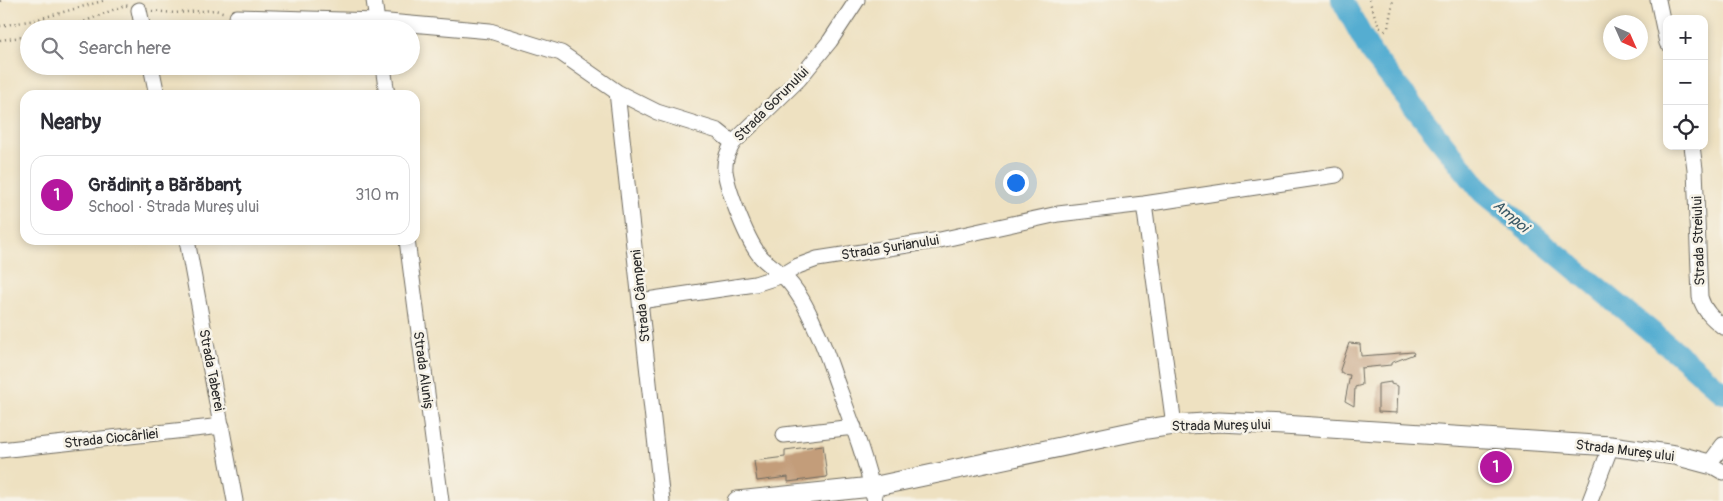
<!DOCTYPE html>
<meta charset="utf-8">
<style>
:root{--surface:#fff;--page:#f2f2f3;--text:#2b2b33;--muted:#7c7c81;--line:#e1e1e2;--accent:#b5179e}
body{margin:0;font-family:Pangolin,sans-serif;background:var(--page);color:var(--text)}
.controls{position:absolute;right:15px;top:15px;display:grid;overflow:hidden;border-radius:10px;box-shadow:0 2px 8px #0003}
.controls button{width:45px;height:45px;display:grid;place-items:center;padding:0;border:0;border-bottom:1px solid var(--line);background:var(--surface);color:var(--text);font:25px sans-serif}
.compass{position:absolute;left:1603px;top:15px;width:45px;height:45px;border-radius:50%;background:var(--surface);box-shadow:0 2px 8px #0003;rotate:135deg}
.you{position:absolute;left:1015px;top:182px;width:18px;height:18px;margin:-12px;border:4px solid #fff;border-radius:50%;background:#1a73e8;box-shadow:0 0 0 8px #1a73e833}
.badge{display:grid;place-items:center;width:32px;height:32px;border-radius:50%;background:var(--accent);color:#fff;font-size:16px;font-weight:700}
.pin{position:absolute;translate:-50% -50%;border:2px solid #fff;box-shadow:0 1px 5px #0006}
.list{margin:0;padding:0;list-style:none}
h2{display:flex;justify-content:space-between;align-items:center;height:65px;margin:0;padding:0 20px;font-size:21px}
h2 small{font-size:16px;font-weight:400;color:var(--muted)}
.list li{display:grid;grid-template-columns:32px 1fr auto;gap:15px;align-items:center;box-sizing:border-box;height:80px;margin:0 10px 10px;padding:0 10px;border:1px solid var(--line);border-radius:15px}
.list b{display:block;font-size:19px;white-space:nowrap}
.list p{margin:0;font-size:16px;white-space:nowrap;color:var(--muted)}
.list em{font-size:16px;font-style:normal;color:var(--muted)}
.icon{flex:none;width:28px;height:28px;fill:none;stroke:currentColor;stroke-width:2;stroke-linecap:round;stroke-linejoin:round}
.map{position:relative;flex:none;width:1723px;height:501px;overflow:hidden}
.search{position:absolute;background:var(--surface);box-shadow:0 2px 8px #0003;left:20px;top:20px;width:400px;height:55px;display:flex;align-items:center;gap:12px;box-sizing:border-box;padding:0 18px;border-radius:28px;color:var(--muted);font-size:19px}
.panel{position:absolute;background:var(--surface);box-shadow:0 2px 8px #0003;left:20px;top:90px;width:400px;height:155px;border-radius:15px}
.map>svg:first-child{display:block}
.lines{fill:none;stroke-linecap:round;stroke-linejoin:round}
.river{stroke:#54add1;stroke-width:22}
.building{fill:#c39d7a}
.minor-casing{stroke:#6f6b60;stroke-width:17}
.tertiary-casing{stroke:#6f6b60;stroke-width:21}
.path{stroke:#6f6b60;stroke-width:2.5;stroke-dasharray:1 4;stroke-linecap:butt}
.minor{stroke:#fff;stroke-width:15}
.tertiary{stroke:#fff;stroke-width:19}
.labels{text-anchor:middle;stroke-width:5;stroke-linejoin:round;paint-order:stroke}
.street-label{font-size:14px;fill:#2b2b2b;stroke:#f7f3e8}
.water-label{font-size:15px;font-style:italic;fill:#395865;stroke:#f7f3e8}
</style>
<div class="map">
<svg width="1723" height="501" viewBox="0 0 1723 501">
<rect width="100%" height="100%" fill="#f7f3e8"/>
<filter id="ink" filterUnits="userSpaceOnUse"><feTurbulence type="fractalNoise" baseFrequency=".02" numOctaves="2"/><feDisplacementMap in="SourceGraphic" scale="10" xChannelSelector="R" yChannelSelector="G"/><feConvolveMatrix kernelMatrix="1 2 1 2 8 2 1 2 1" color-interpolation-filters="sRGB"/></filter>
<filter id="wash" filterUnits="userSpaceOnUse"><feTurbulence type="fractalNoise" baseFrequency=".0096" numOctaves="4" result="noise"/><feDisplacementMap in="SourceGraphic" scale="20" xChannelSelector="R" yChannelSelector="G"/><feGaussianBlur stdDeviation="1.12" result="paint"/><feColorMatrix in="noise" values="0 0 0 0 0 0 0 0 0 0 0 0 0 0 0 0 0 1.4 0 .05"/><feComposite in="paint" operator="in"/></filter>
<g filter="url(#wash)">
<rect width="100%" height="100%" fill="#eee1c1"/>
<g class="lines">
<path class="river" d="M 1342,0 L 1371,53 L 1482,192 L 1688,362 L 1723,393"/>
</g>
<g id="blocks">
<path class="building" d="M 1349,343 L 1360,344 L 1361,356 L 1413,352 L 1414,354 L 1391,363 L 1391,365 L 1361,368 L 1362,385 L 1355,387 L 1354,406 L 1345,401 L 1350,375 L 1342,374 L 1340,370 Z
M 1391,382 L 1391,384 L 1398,386 L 1397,413 L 1378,412 L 1378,384 Z
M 823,445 L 827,477 L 788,482 L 788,477 L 757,481 L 754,461 L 785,457 L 785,450 Z"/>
</g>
</g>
<g filter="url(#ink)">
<use href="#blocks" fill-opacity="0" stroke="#6f6b60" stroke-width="1"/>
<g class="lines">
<g class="minor-casing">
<path id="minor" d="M 374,0 L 378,29
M 857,0 L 830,41 L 799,79 L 733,143 C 728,152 724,160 725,171 C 728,191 748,244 762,258 C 768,264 776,269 782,275 C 798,289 808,310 816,329 C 825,347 831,367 838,386 C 852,423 867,462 875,501
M 1658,0 L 1667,43
M 139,10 L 143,29
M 237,17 L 377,21 L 490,31 L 561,53 L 617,92 L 657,112 L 718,131 L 733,143
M 151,66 L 157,95
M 383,66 L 387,95
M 617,92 L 662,501
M 1692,146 L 1695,169 L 1700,297 C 1704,311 1712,318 1723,327
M 1144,204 L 1174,425
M 187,240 L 235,501
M 407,240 L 441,501
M 640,301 L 755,284 L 783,275 L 798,266 L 817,259 L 940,240 L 1058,214 L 1144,204 L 1336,175
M 784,435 L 854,427
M 1723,445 L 1709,464 L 1723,472
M 0,450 L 222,426
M 1590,501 L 1611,446"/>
</g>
<g class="tertiary-casing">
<path id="tertiary" d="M 737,501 L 872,487 L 1140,430 L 1174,425 L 1219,422 L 1283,425 L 1611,446 L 1675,455 L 1709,464"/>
</g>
<path class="path" d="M 1369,0 L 1379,27 L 1385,30 L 1388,28 L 1393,0
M 0,1 L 4,0
M 152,11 L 175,13 L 215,10 L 226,13
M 0,26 L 35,20 L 106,0
M 66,29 L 125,5 L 128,6
M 0,40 L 29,36"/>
<use href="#minor" class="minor"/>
<use href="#tertiary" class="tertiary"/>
</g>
</g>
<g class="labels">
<g class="street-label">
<text transform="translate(771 104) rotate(-45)" y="5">Strada Gorunului</text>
<text transform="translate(1698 241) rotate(-92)" y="5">Strada Streiului</text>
<text transform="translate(890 247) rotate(-9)" y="5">Strada Șurianului</text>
<text transform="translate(640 296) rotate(-96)" y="5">Strada Câmpeni</text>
<text transform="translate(212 370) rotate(79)" y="5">Strada Taberei</text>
<text transform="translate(424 371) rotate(82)" y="5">Strada Aluniș</text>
<text transform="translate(1221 425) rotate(-1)" y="5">Strada Mureșului</text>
<text transform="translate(111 438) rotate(-6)" y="5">Strada Ciocârliei</text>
<text transform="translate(1625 450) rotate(7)" y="5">Strada Mureșului</text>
</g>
<g class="water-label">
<text transform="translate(1511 216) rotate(40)" y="5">Ampoi</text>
</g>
</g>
</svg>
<div class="controls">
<button>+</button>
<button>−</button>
<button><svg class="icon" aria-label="locate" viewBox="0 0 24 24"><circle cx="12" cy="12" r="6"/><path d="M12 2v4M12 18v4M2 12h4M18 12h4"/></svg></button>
</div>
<svg class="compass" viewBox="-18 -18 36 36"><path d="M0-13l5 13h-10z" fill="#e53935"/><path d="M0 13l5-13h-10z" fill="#7c7c81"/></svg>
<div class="you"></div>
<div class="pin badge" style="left:1496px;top:467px">1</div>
<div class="search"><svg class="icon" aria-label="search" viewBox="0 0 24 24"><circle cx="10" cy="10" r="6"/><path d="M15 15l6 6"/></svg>Search here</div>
<section class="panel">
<h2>Nearby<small></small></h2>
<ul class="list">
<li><span class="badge">1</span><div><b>Grădinița Bărăbanț</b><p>School · Strada Mureșului</p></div><em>310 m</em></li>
</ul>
</section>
</div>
